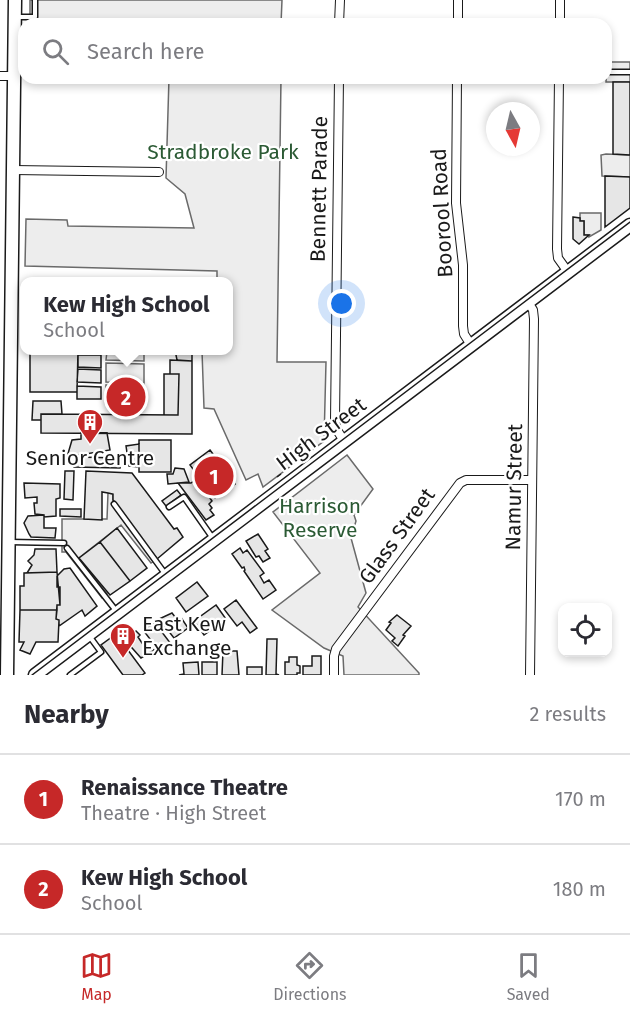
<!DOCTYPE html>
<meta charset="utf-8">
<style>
:root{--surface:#fff;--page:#f2f2f3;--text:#2b2b33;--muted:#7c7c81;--line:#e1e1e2;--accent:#c62828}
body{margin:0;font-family:"Fira Sans",sans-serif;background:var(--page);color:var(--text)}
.controls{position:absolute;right:18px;bottom:18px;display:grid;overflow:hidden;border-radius:12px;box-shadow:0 3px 9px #0003}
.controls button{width:54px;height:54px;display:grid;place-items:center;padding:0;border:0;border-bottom:2px solid var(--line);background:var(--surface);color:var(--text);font:30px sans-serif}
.compass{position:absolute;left:486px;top:102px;width:54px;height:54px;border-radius:50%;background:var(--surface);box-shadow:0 3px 9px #0003;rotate:172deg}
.you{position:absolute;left:342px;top:304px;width:21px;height:21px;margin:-15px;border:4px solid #fff;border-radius:50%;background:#1a73e8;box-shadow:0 0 0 9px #1a73e833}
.badge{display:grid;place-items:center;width:39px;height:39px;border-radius:50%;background:var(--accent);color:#fff;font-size:20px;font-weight:700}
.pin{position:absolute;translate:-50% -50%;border:3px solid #fff;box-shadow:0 2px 6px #0006}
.popup{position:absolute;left:20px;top:277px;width:213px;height:78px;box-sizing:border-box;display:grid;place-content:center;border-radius:12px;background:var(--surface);filter:drop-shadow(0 2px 4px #0005);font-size:20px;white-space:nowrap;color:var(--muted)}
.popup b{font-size:22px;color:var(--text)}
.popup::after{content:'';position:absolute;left:50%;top:100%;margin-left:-12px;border:12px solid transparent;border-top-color:var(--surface)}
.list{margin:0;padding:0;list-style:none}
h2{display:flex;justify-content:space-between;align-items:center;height:78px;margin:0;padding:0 24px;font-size:26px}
h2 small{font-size:20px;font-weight:400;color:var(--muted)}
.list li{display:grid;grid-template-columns:39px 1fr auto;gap:18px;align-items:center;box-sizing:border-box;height:90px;padding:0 24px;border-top:2px solid var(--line)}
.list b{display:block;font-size:22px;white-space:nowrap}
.list p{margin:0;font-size:20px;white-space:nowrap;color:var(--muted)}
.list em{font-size:20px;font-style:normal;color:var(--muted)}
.icon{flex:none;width:33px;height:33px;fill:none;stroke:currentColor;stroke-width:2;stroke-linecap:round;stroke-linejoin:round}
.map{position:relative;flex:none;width:630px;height:675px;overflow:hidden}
.search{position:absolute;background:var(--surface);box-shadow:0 3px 9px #0003;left:18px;right:18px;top:18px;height:66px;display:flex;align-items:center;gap:15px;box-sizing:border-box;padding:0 21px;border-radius:18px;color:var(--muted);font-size:22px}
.sheet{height:258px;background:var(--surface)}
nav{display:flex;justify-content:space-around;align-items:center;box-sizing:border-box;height:84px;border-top:2px solid var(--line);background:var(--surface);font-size:16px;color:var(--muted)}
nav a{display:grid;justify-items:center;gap:3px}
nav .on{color:var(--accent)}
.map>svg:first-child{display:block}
.built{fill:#ededed;stroke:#6a6a6a;stroke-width:1.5}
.building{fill:#e6e6e6;stroke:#1a1a1a;stroke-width:1.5}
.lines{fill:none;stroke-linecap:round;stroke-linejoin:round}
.service-casing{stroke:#1a1a1a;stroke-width:7}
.minor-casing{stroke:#1a1a1a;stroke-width:10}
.primary-casing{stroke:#1a1a1a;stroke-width:15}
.service{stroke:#fff;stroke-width:4}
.minor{stroke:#fff;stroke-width:8}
.primary{stroke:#fff;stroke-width:12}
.tram{stroke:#1a1a1a;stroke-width:1.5}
.fence{stroke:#1a1a1a;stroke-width:1.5;stroke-dasharray:8 3;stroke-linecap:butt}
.labels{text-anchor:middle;stroke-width:4.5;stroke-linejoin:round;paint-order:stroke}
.park-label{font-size:21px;fill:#2b5a34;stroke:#fff}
.street-label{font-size:21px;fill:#1a1a1a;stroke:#fff}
.poi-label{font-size:21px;fill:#1a1a1a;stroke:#fff}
</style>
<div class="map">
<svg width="630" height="675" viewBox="0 0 630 675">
<rect width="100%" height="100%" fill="#fff"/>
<path class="built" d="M 30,0 L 282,0 L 281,24 L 30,24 Z
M 607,62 L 630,62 L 630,82 L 606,82 Z
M 169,78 L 281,78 L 277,362 L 326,362 L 324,441 L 263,487 L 258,474 L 246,480 L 214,409 L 204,408 L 202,351 L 228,350 L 228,282 L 217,281 L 217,271 L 25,266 L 26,219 L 67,220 L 68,226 L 194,228 L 185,194 L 166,178 Z
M 606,154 L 630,155 L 630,177 L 602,176 L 601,155 Z
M 580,213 L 601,213 L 601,230 L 589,237 L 589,235 L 584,235 L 584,221 L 580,221 Z
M 107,351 L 144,351 L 144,361 L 106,360 Z
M 106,363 L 144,364 L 144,383 L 106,382 Z
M 106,385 L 144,385 L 144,405 L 106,404 Z
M 347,455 L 373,489 L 354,515 L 356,521 L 351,538 L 366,593 L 358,607 L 419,673 L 419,675 L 344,675 L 343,656 L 324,648 L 272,610 L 320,573 L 273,512 Z
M 108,493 L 113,494 L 113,500 L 157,559 L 151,563 L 121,525 L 79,558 L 107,594 L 102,598 L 66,552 L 62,552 L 62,519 L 107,519 Z"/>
<path class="building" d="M 613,82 L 630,82 L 630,155 L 613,154 Z
M 605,176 L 630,177 L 630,208 L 605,227 Z
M 573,217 L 580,218 L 580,221 L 584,221 L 584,235 L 589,235 L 579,244 L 573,239 Z
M 30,350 L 78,350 L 77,392 L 30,392 Z
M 175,350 L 192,350 L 192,361 L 177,360 Z
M 78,355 L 101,355 L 101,368 L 78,367 Z
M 170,360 L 192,361 L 192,434 L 41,433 L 41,414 L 178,415 L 179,374 L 170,374 Z
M 78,369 L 101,370 L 101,383 L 77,382 Z
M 164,374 L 179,374 L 178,415 L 164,415 Z
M 77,386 L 101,387 L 101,399 L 77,399 Z
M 33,401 L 61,401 L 62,414 L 41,414 L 41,420 L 32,420 Z
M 81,433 L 107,433 L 110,450 L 67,457 L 72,440 L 81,439 Z
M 139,440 L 171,440 L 171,472 L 139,472 Z
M 139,444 L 139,467 L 129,466 L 126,446 Z
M 210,450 L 235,484 L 215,498 L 211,492 L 207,494 L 212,501 L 209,504 L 212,508 L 210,510 L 214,515 L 206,520 L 178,483 L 191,483 L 199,477 L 190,465 Z
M 75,457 L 121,458 L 120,468 L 74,467 Z
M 175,468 L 184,469 L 189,482 L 168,484 L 167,474 L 173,474 Z
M 65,471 L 74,471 L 73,500 L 64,499 Z
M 86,471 L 132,473 L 174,529 L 177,528 L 183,537 L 157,559 L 113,500 L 113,494 L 108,493 L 102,492 L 102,520 L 84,519 Z
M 24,483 L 60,484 L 60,498 L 56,499 L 56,516 L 44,517 L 44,515 L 35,514 L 34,503 L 37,503 L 37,497 L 25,498 Z
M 177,490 L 181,495 L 166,506 L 162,501 Z
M 60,509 L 81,509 L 81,517 L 60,516 Z
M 44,515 L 44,528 L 56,528 L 55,538 L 31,537 L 29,534 L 24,523 L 28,516 Z
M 117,528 L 147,568 L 130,581 L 100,542 Z
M 258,534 L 268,549 L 265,551 L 270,558 L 263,562 L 259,556 L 256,557 L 246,541 Z
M 100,542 L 130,581 L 110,595 L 79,558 Z
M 240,548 L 243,553 L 247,550 L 264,573 L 260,576 L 264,583 L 269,580 L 276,590 L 263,599 L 244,571 L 245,570 L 244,567 L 242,568 L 232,554 Z
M 35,549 L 56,549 L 57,572 L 27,573 L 32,565 L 28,561 L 34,555 Z
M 70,568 L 97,606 L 85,616 L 82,610 L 59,626 L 59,620 L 56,619 L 57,605 L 60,605 L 60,587 L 57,587 L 57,576 L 64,569 Z
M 57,572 L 60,605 L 57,605 L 57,610 L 20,610 L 20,586 L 24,586 L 24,573 Z
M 197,582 L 208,596 L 186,612 L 176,598 Z
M 236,600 L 257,628 L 250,633 L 242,622 L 237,626 L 224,609 Z
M 216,605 L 226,619 L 204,635 L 194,621 Z
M 20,610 L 57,610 L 56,619 L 59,620 L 58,642 L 36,642 L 30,654 L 20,650 L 24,642 L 19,642 Z
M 172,613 L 179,622 L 182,619 L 188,628 L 174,638 L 159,619 Z
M 397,615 L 411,626 L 403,635 L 405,636 L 398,646 L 392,641 L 395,638 L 386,630 L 391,623 L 389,622 Z
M 155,623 L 171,644 L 160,652 L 143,630 Z
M 136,631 L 140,635 L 138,637 L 142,643 L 145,640 L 148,643 L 150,641 L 157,648 L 141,658 L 125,640 Z
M 116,634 L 145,673 L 142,675 L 123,675 L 101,645 Z
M 267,639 L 277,639 L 276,674 L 279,675 L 266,675 Z
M 223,651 L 237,651 L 239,675 L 222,675 Z
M 312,656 L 321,656 L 321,675 L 303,675 L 303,666 L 312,666 Z
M 289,657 L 297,657 L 297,665 L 300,666 L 300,673 L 297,673 L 297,675 L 285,675 L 285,662 L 289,662 Z
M 198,662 L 199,675 L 179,675 L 184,674 L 183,663 Z
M 202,662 L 217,662 L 217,675 L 202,675 Z
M 247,667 L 262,667 L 262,675 L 247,675 Z"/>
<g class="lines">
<g class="service-casing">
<path id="service" d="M 17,17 L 35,17 L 35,0
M 610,72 L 630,72
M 114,504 L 166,575
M 169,507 L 184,497 L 212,537
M 9,542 L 64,543
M 67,548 L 117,612
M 70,675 L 101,652 L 90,637"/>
</g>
<g class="minor-casing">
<path id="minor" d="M 339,24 L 340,0
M 458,24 L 458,0
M 560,24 L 560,0
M 15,45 L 24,45
M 0,76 L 14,76
M 339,78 L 335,421 L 337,430 L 344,441
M 457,78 L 456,203 L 463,265 L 463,326 L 464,334 L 471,345
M 559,78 L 557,249 L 558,258 L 568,272
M 13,170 L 159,172
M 528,302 L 533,310 L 534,319 L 530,675
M 334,675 L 334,656 L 336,649 L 460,483 L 466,480 L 532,480"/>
</g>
<g class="primary-casing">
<path id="primary" d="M 7,675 L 15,0
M 35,675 L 630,225"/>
</g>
<use href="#service" class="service"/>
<use href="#minor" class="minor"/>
<use href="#primary" class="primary"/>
<path class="tram" d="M 32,675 L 630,222"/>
<path class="fence" d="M 277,477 L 281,474"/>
</g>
<defs>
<g id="building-pin" transform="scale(1.35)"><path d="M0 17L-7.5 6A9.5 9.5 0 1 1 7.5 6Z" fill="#c62828" stroke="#fff"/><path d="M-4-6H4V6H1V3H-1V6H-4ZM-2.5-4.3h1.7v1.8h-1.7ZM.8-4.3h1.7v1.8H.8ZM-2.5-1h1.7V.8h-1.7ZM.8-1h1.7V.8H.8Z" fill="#fff"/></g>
</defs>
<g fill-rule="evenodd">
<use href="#building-pin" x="90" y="422"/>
<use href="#building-pin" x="123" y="636"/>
</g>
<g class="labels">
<g class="park-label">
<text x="223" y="159">Stradbroke Park</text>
<text x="320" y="513">Harrison<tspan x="320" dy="24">Reserve</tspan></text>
</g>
<g class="street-label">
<text transform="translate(319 189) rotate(-89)" y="7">Bennett Parade</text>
<text transform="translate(442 213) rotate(-93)" y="7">Boorool Road</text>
<text transform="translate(321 434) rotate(-37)" y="7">High Street</text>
<text transform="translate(514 487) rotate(-89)" y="7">Namur Street</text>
<text transform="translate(397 536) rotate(-54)" y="7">Glass Street</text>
</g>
<g class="poi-label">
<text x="90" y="465">Senior Centre</text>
<text x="142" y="631" text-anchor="start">East Kew<tspan x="142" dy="24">Exchange</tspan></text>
</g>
</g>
</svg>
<div class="controls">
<button><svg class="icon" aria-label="locate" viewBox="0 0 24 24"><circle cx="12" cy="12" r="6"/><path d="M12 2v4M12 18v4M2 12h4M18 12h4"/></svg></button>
</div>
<svg class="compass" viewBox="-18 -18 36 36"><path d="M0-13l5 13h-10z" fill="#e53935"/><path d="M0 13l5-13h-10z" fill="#7c7c81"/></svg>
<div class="you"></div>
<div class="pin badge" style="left:214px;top:476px">1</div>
<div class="pin badge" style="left:126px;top:397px">2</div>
<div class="popup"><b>Kew High School</b>School</div>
<div class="search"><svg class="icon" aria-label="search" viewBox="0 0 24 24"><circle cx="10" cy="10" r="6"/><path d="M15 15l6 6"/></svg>Search here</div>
</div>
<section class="sheet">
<h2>Nearby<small>2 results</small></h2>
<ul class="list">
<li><span class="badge">1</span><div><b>Renaissance Theatre</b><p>Theatre · High Street</p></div><em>170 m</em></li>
<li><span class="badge">2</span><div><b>Kew High School</b><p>School</p></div><em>180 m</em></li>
</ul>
</section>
<nav>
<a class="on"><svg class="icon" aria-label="map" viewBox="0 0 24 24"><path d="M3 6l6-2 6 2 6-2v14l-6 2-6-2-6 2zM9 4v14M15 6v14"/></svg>Map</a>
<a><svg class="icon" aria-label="directions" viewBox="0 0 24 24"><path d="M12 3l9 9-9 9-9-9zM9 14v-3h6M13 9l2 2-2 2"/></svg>Directions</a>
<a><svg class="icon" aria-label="saved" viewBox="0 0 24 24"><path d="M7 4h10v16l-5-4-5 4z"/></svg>Saved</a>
</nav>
